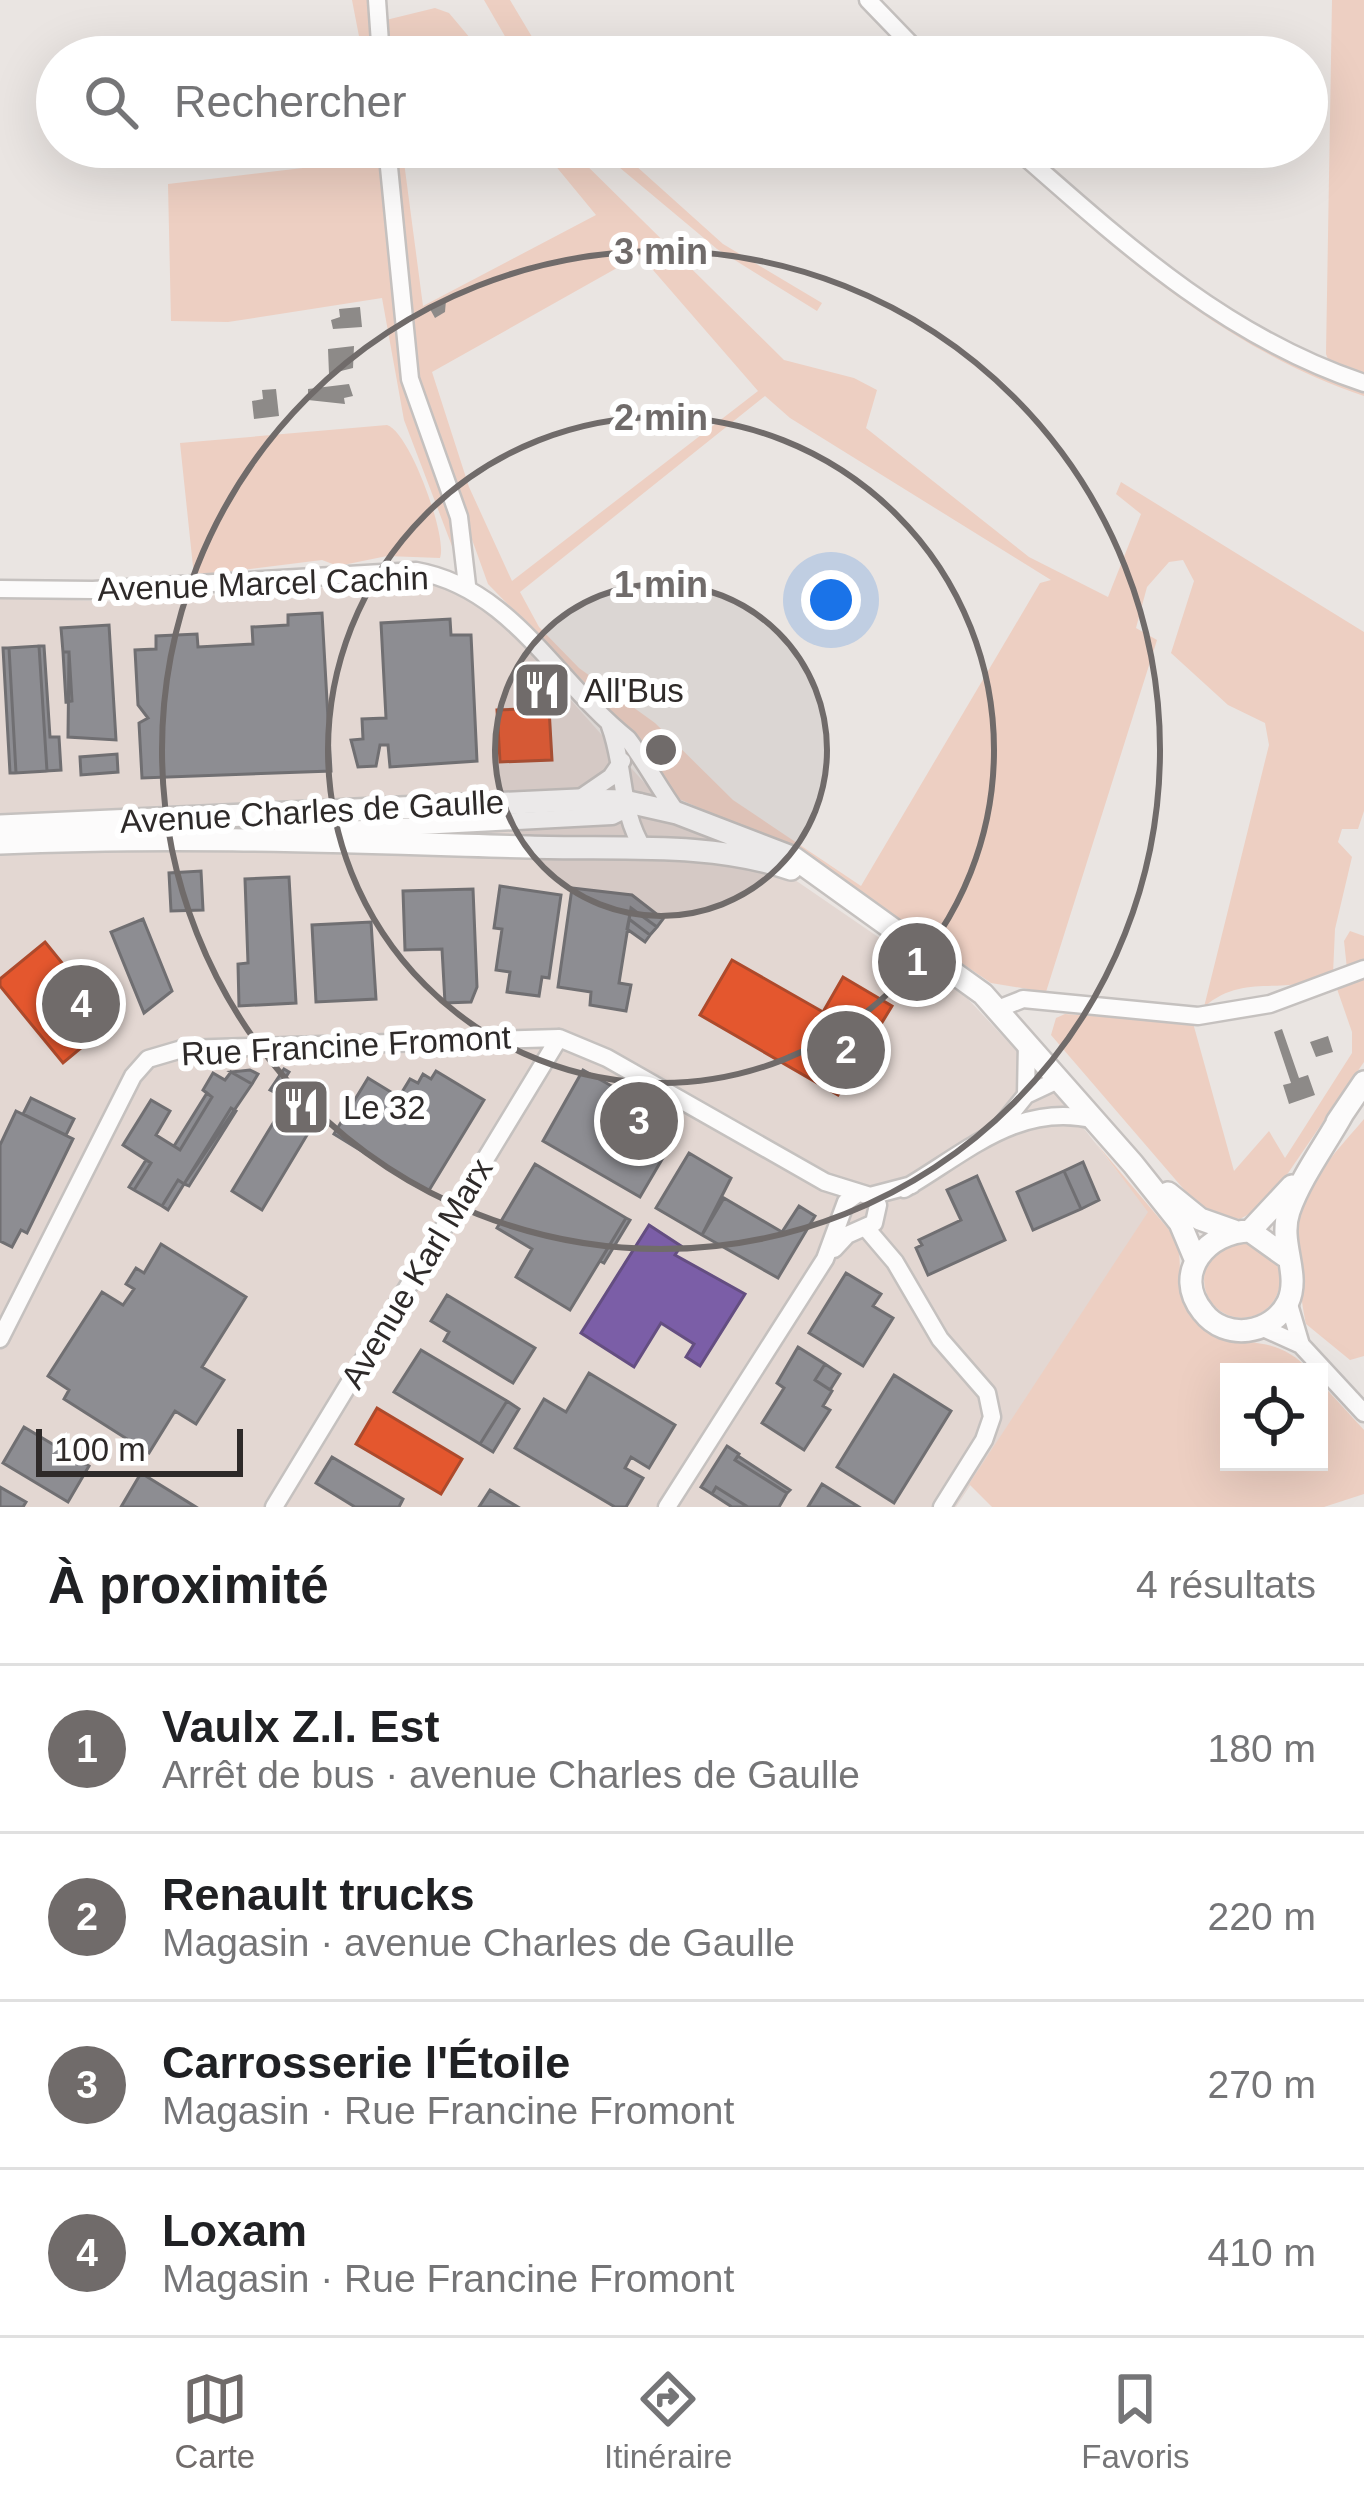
<!DOCTYPE html>
<html lang="fr">
<meta charset="utf-8">
<style>
:root{--surface:#fff;--page:#f2f2f2;--text:#202124;--muted:#757577;--line:#e0e0e0;--accent:#706b6a}
body{margin:0;font-family:Helvetica,sans-serif;background:var(--page);color:var(--text)}
.controls{position:absolute;right:36px;bottom:36px;display:grid;overflow:hidden;border-radius:0px;box-shadow:0 12px 48px #0002}
.controls button{width:108px;height:108px;display:grid;place-items:center;padding:0;border:0;border-bottom:3px solid var(--line);background:var(--surface);color:var(--text);font:60px sans-serif}
.scale{position:absolute;left:36px;bottom:30px;width:207px;box-sizing:border-box;padding-left:12px;border:6px solid #2e2a29;border-top:0;font-size:33px;line-height:42px;white-space:nowrap;color:#2e2a29;-webkit-text-stroke:9px #fff;paint-order:stroke}
.you{position:absolute;left:831px;top:600px;width:42px;height:42px;margin:-30px;border:9px solid #fff;border-radius:50%;background:#1a73e8;box-shadow:0 0 0 18px #1a73e833}
.badge{display:grid;place-items:center;width:78px;height:78px;border-radius:50%;background:var(--accent);color:#fff;font-size:39px;font-weight:700}
.pin{position:absolute;translate:-50% -50%;border:6px solid #fff;box-shadow:0 3px 12px #0006}
.list{margin:0;padding:0;list-style:none}
h2{display:flex;justify-content:space-between;align-items:center;height:156px;margin:0;padding:0 48px;font-size:51px}
h2 small{font-size:39px;font-weight:400;color:var(--muted)}
.list li{display:grid;grid-template-columns:78px 1fr auto;gap:36px;align-items:center;box-sizing:border-box;height:168px;padding:0 48px;border-top:3px solid var(--line)}
.list b{display:block;font-size:45px;white-space:nowrap}
.list p{margin:0;font-size:39px;white-space:nowrap;color:var(--muted)}
.list em{font-size:39px;font-style:normal;color:var(--muted)}
.icon{flex:none;width:66px;height:66px;fill:none;stroke:currentColor;stroke-width:2;stroke-linecap:round;stroke-linejoin:round}
.map{position:relative;flex:none;width:1364px;height:1507px;overflow:hidden}
.search{position:absolute;background:var(--surface);box-shadow:0 12px 48px #0002;left:36px;right:36px;top:36px;height:132px;display:flex;align-items:center;gap:30px;box-sizing:border-box;padding:0 42px;border-radius:66px;color:var(--muted);font-size:45px}
.sheet{height:828px;background:var(--surface)}
nav{display:flex;justify-content:space-around;align-items:center;box-sizing:border-box;height:168px;border-top:3px solid var(--line);background:var(--surface);font-size:33px;color:var(--muted)}
nav a{display:grid;justify-items:center;gap:6px}
nav .on{color:var(--accent)}
.map>svg:first-child{display:block}
.built{fill:#e3d7d2}
.green{fill:#edcfc2;fill-rule:evenodd}
.shops{fill:#e4572e;stroke:#ad4a2c;stroke-width:3}
.offices{fill:#7b5ea7;stroke:#644e81;stroke-width:3}
.industry{fill:#8d8d92;stroke:#706f72;stroke-width:3}
.building{fill:#8d8a88}
.lines{fill:none;stroke-linecap:round;stroke-linejoin:round}
.minor-casing{stroke:#c5c1bf;stroke-width:21}
.major-casing{stroke:#c5c1bf;stroke-width:26}
.minor{stroke:#fcfbfb;stroke-width:16}
.major{stroke:#fcfbfb;stroke-width:21}
.ring{fill:none;stroke:#706b6a;stroke-width:6}
.labels{text-anchor:middle;stroke-width:12;stroke-linejoin:round;paint-order:stroke}
.street-label{font-size:33px;fill:#2e2a29;stroke:#fff}
.poi-label{font-size:33px;fill:#2e2a29;stroke:#fff;text-anchor:start}
.centre{fill:#706b6a;stroke:#fff;stroke-width:6}
.ring-label{font-size:36px;text-anchor:middle;font-weight:bold;fill:#706b6a;stroke:#fff;stroke-width:12;stroke-linejoin:round;paint-order:stroke}
</style>
<div class="map">
<svg width="1364" height="1507" viewBox="0 0 1364 1507">
<rect width="100%" height="100%" fill="#eae5e2"/>
<path class="built" d="M 429,580 L 490,609 L 664,805 L 798,882 L 967,998 L 1057,1094 L 1149,1212 L 956,1507 L 0,1507 L 0,597 L 121,602 Z"/>
<path class="green" d="M 352,0 L 371,0 L 376,57 L 363,57 Z
M 484,0 L 510,0 L 544,57 L 517,57 Z
M 1332,0 L 1364,0 L 1364,380 L 1331,367 L 1326,354 Z
M 435,8 L 449,13 L 486,57 C 452,57 430,24 393,47 L 394,57 L 386,57 L 386,20 Z
M 370,147 L 382,147 L 404,382 L 454,524 L 455,554 L 404,420 L 382,298 L 228,322 L 171,321 L 168,184 L 371,160 Z
M 393,147 L 402,147 L 423,306 L 596,215 L 540,147 L 568,147 L 784,360 L 854,378 L 877,390 L 866,428 L 1029,557 L 1108,597 L 1141,514 L 1116,494 L 1121,482 L 1364,632 L 1364,811 L 1358,829 L 1342,829 L 1338,842 L 1352,857 L 1335,929 L 1333,974 C 1283,998 1246,971 1204,1007 L 1269,745 L 1265,723 L 1228,705 L 1171,653 L 1194,581 L 1183,560 L 1169,562 L 1147,587 L 1136,628 L 1157,640 L 1046,992 L 991,983 L 795,850 L 679,799 L 595,693 L 488,584 L 416,384 ZM 640,255 L 758,391 L 512,581 L 469,487 L 432,372 ZM 765,396 L 790,418 L 1051,580 L 1040,583 L 861,886 L 733,800 L 655,723 L 579,668 L 539,627 L 520,592 Z
M 595,147 L 615,147 L 723,244 L 822,303 L 817,311 L 717,249 Z
M 1000,147 L 1009,147 L 1137,258 L 1364,387 L 1364,396 C 1223,349 1109,246 1000,147 Z
M 387,425 C 410,432 448,538 440,558 L 387,556 L 338,566 L 322,560 L 194,576 L 180,443 Z
M 1350,931 L 1364,936 L 1364,964 L 1347,969 L 1344,941 Z
M 1364,977 L 1364,1062 L 1267,1204 L 1240,1219 L 1214,1215 L 1193,1200 L 1051,1035 L 1056,1018 L 1065,1014 L 1193,1023 L 1234,1171 L 1269,1131 L 1285,1158 L 1352,1053 L 1352,1032 L 1336,986 Z
M 1364,1119 L 1364,1356 L 1350,1360 L 1306,1324 C 1302,1306 1290,1225 1296,1212 C 1310,1179 1341,1146 1364,1119 Z
M 1095,1142 L 1175,1237 C 1185,1261 1174,1288 1188,1311 C 1219,1364 1265,1319 1311,1372 L 1229,1372 L 1229,1462 L 1319,1462 L 1319,1381 L 1364,1430 L 1364,1494 L 1324,1507 L 992,1507 L 969,1484 L 1148,1212 Z
M1204 1280a38 38 0 1 1 76 0a38 38 0 1 1-76 0Z"/>
<path class="shops" d="M 549,708 L 552,760 L 500,762 L 497,710 Z
M 45,942 L 111,1023 L 63,1063 L 0,986 L 0,979 Z
M 732,960 L 823,1012 L 843,977 L 892,1006 L 838,1095 L 700,1015 Z
M 377,1408 L 462,1459 L 441,1494 L 356,1444 Z"/>
<path class="offices" d="M 649,1225 L 681,1246 L 675,1255 L 745,1294 L 700,1366 L 686,1357 L 694,1344 L 661,1323 L 634,1367 L 581,1333 Z"/>
<path class="industry" d="M 322,613 L 331,771 L 142,778 L 139,723 L 148,718 L 138,705 L 135,650 L 156,649 L 156,636 L 197,634 L 198,647 L 253,644 L 252,627 L 288,625 L 288,615 Z
M 450,619 L 451,635 L 471,635 L 477,761 L 390,767 L 388,745 L 380,745 L 376,766 L 358,767 L 351,740 L 363,739 L 362,719 L 386,718 L 381,623 Z
M 109,625 L 116,740 L 68,737 L 69,652 L 63,652 L 61,628 Z
M 39,646 L 47,771 L 16,773 L 9,648 Z
M 39,646 L 44,646 L 50,737 L 59,737 L 61,770 L 47,771 Z
M 3,648 L 9,648 L 16,773 L 10,773 Z
M 63,652 L 69,652 L 72,701 L 66,702 Z
M 117,754 L 118,772 L 81,775 L 80,757 Z
M 201,871 L 203,910 L 171,911 L 169,873 Z
M 289,877 L 296,1003 L 239,1006 L 238,964 L 248,963 L 245,879 Z
M 500,886 L 561,895 L 549,978 L 542,977 L 539,996 L 507,992 L 510,972 L 496,970 L 502,929 L 494,928 Z
M 572,888 L 632,895 L 663,919 L 657,927 L 631,908 L 619,983 L 631,985 L 626,1011 L 590,1005 L 591,992 L 558,987 Z
M 473,889 L 477,987 L 471,1002 L 445,1003 L 442,949 L 405,950 L 403,891 Z
M 631,908 L 657,927 L 650,935 L 629,919 Z
M 143,919 L 172,991 L 144,1013 L 111,932 Z
M 629,919 L 650,935 L 645,942 L 627,929 Z
M 371,922 L 376,999 L 316,1002 L 312,925 Z
M 284,1069 L 289,1072 L 276,1093 L 270,1090 Z
M 250,1070 L 258,1074 L 252,1084 L 231,1072 Z
M 583,1070 L 617,1089 L 607,1107 L 671,1144 L 640,1197 L 543,1141 Z
M 436,1071 L 484,1100 L 428,1192 L 334,1134 L 368,1078 L 399,1097 L 410,1079 L 418,1083 L 423,1074 L 431,1079 Z
M 231,1072 L 252,1084 L 184,1184 L 178,1180 L 162,1206 L 134,1190 L 151,1163 L 123,1145 L 151,1100 L 170,1111 L 156,1135 L 180,1150 L 212,1097 L 203,1090 L 213,1073 L 225,1080 Z
M 292,1092 L 322,1110 L 262,1210 L 232,1191 Z
M 207,1093 L 212,1097 L 180,1150 L 174,1146 Z
M 31,1098 L 74,1119 L 66,1135 L 23,1114 Z
M 231,1108 L 236,1111 L 189,1186 L 184,1184 Z
M 16,1111 L 73,1139 L 27,1233 L 21,1230 L 12,1247 L 0,1241 L 0,1145 Z
M 689,1153 L 731,1178 L 702,1235 L 656,1208 Z
M 146,1160 L 151,1163 L 134,1190 L 129,1187 Z
M 1083,1162 L 1099,1200 L 1081,1209 L 1064,1171 Z
M 535,1164 L 626,1218 L 570,1310 L 516,1277 L 532,1249 L 497,1228 Z
M 1064,1171 L 1081,1209 L 1033,1230 L 1017,1192 Z
M 977,1176 L 1005,1240 L 928,1275 L 916,1248 L 922,1245 L 919,1240 L 961,1220 L 947,1190 Z
M 178,1180 L 184,1184 L 168,1210 L 162,1206 Z
M 724,1198 L 782,1232 L 799,1206 L 815,1216 L 778,1278 L 702,1235 Z
M 626,1218 L 630,1220 L 604,1263 L 600,1261 Z
M 161,1244 L 246,1297 L 202,1367 L 224,1380 L 196,1424 L 175,1411 L 149,1453 L 64,1399 L 69,1390 L 48,1376 L 102,1292 L 123,1305 L 134,1289 L 126,1284 L 136,1268 L 144,1273 Z
M 846,1273 L 881,1294 L 873,1306 L 893,1318 L 863,1366 L 809,1333 Z
M 447,1295 L 535,1348 L 513,1383 L 444,1341 L 449,1332 L 431,1321 Z
M 798,1347 L 825,1364 L 815,1380 L 832,1391 L 823,1406 L 830,1410 L 804,1450 L 762,1423 L 784,1388 L 777,1383 Z
M 421,1350 L 507,1401 L 480,1444 L 394,1392 Z
M 825,1364 L 840,1374 L 830,1390 L 815,1380 Z
M 589,1373 L 675,1425 L 649,1468 L 631,1457 L 625,1468 L 643,1478 L 626,1507 L 615,1507 L 515,1448 L 544,1399 L 566,1412 Z
M 894,1375 L 951,1411 L 894,1503 L 837,1467 Z
M 507,1401 L 519,1409 L 493,1452 L 480,1444 Z
M 24,1427 L 89,1466 L 68,1502 L 3,1463 Z
M 727,1446 L 739,1454 L 735,1460 L 787,1493 L 779,1507 L 748,1507 L 716,1487 L 712,1494 L 701,1487 Z
M 738,1456 L 790,1490 L 787,1493 L 735,1460 Z
M 332,1457 L 403,1499 L 399,1507 L 355,1507 L 316,1483 Z
M 141,1473 L 196,1507 L 121,1507 Z
M 822,1484 L 859,1507 L 808,1507 Z
M 0,1487 L 26,1502 L 23,1507 L 0,1507 Z
M 716,1487 L 748,1507 L 732,1507 L 712,1494 Z
M 490,1490 L 518,1507 L 479,1507 Z"/>
<path class="building" d="M 446,300 L 445,312 L 435,318 L 430,309 Z
M 360,307 L 362,327 L 333,329 L 331,320 L 340,317 L 339,309 Z
M 354,346 L 353,368 L 329,374 L 328,349 Z
M 349,384 L 353,396 L 344,398 L 345,404 L 308,400 L 308,389 Z
M 276,389 L 279,416 L 254,419 L 252,401 L 263,399 L 262,390 Z
M 1282,1029 L 1299,1078 L 1308,1075 L 1315,1095 L 1289,1104 L 1283,1085 L 1291,1083 L 1274,1032 Z
M 1328,1036 L 1333,1052 L 1316,1057 L 1310,1042 Z"/>
<g class="lines">
<g class="minor-casing">
<path id="minor" d="M 377,0 L 381,57
M 868,0 L 923,57
M 387,147 L 410,379 L 459,517 L 467,585
M 1014,147 C 1122,242 1225,337 1364,383
M 0,589 L 93,590 L 416,571 C 512,588 556,682 628,739 C 646,763 659,788 677,813
M 610,726 C 626,769 619,811 644,850
M 579,799 L 611,777 L 622,761
M 287,833 L 612,816 L 640,802
M 998,1009 L 1023,999 L 1198,1016 L 1270,1004 L 1364,969
M 1026,1095 L 1027,1042
M 1001,1126 L 1026,1095 L 1060,1079
M 904,1189 C 966,1153 1019,1101 1095,1120
M 866,1228 L 895,1262 L 940,1339 L 987,1393 L 992,1417 L 984,1440 L 942,1507
M 834,1249 L 847,1235 L 874,1223 L 878,1205
M 1288,1301 L 1301,1345
M 1261,1327 L 1301,1345 L 1364,1413
M 0,1339 L 133,1076 L 148,1059 L 182,1049 L 559,1038 L 607,1058 L 825,1182 L 870,1196 L 912,1185
M 274,1507 L 559,1038
M 667,1507 L 825,1259 L 846,1202 L 857,1194"/>
</g>
<g class="major-casing">
<path id="major" d="M 0,826 L 578,800 L 624,801 L 677,813 L 794,858 L 983,994 L 1133,1164 L 1180,1223 L 1196,1261
M 0,843 C 176,835 352,842 529,847 C 614,850 710,841 791,869
M 1337,1122 L 1364,1082
M 1168,1193 L 1200,1219 L 1234,1231
M 1250,1231 L 1292,1186
M 1285,1256 L 1250,1231 C 1208,1231 1171,1273 1203,1312 C 1225,1341 1272,1335 1288,1302 C 1301,1273 1278,1243 1289,1211 C 1301,1177 1326,1144 1343,1113"/>
</g>
<use href="#minor" class="minor"/>
<use href="#major" class="major"/>
</g>
<circle cx="661" cy="750" r="166" fill="#706b6a" fill-opacity=".12"/>
<g class="ring">
<circle cx="661" cy="750" r="166"/>
<circle cx="661" cy="750" r="333"/>
<circle cx="661" cy="750" r="499"/>
</g>
<defs>
<g id="restaurant-square" transform="scale(3)"><rect x="-9" y="-9" width="18" height="18" rx="4" fill="#706b6a" stroke="#fff"/><path d="M-5-6h1v4h1v-4h1v4h1v-4h1v5L-1.5 .5V6h-2V.5L-5-1ZM5-6V6H3V1.5H1.5Q1.5-4 5-6Z" fill="#fff"/></g>
</defs>
<g fill-rule="evenodd">
<use href="#restaurant-square" x="542" y="690"/>
<use href="#restaurant-square" x="301" y="1107"/>
</g>
<g class="labels">
<g class="street-label">
<text transform="translate(263 583) rotate(-2)" y="12">Avenue Marcel Cachin</text>
<text transform="translate(312 811) rotate(-3)" y="12">Avenue Charles de Gaulle</text>
<text transform="translate(346 1045) rotate(-3)" y="12">Rue Francine Fromont</text>
<text transform="translate(416 1273) rotate(-59)" y="12">Avenue Karl Marx</text>
</g>
<g class="poi-label">
<text x="584" y="702">All'Bus</text>
<text x="343" y="1119">Le 32</text>
</g>
</g>
<circle cx="661" cy="750" r="18" class="centre"/>
<g class="ring-label">
<text x="661" y="264">3 min</text>
<text x="661" y="430">2 min</text>
<text x="661" y="597">1 min</text>
</g>
</svg>
<div class="controls">
<button><svg class="icon" aria-label="locate" viewBox="0 0 24 24"><circle cx="12" cy="12" r="6"/><path d="M12 2v4M12 18v4M2 12h4M18 12h4"/></svg></button>
</div>
<div class="scale">100 m</div>
<div class="you"></div>
<div class="pin badge" style="left:917px;top:962px">1</div>
<div class="pin badge" style="left:846px;top:1050px">2</div>
<div class="pin badge" style="left:639px;top:1121px">3</div>
<div class="pin badge" style="left:81px;top:1004px">4</div>
<div class="search"><svg class="icon" aria-label="search" viewBox="0 0 24 24"><circle cx="10" cy="10" r="6"/><path d="M15 15l6 6"/></svg>Rechercher</div>
</div>
<section class="sheet">
<h2>À proximité<small>4 résultats</small></h2>
<ul class="list">
<li><span class="badge">1</span><div><b>Vaulx Z.I. Est</b><p>Arrêt de bus · avenue Charles de Gaulle</p></div><em>180 m</em></li>
<li><span class="badge">2</span><div><b>Renault trucks</b><p>Magasin · avenue Charles de Gaulle</p></div><em>220 m</em></li>
<li><span class="badge">3</span><div><b>Carrosserie l'Étoile</b><p>Magasin · Rue Francine Fromont</p></div><em>270 m</em></li>
<li><span class="badge">4</span><div><b>Loxam</b><p>Magasin · Rue Francine Fromont</p></div><em>410 m</em></li>
</ul>
</section>
<nav>
<a class="on"><svg class="icon" aria-label="map" viewBox="0 0 24 24"><path d="M3 6l6-2 6 2 6-2v14l-6 2-6-2-6 2zM9 4v14M15 6v14"/></svg>Carte</a>
<a><svg class="icon" aria-label="directions" viewBox="0 0 24 24"><path d="M12 3l9 9-9 9-9-9zM9 14v-3h6M13 9l2 2-2 2"/></svg>Itinéraire</a>
<a><svg class="icon" aria-label="saved" viewBox="0 0 24 24"><path d="M7 4h10v16l-5-4-5 4z"/></svg>Favoris</a>
</nav>
